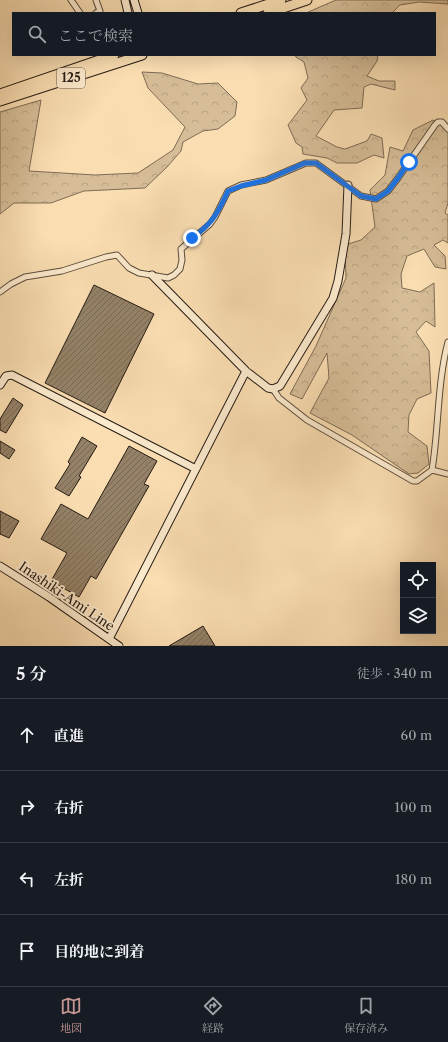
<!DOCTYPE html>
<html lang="ja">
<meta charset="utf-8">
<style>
:root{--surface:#171b24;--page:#20242c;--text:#f1f3f6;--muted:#9ea1a6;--line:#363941;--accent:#c59692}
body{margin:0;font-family:"Libre Caslon Text","Noto Serif JP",serif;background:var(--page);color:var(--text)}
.controls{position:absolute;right:12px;bottom:12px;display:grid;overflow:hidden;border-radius:0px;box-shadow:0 4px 16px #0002}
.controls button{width:36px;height:36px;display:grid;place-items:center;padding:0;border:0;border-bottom:1px solid var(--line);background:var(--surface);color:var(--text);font:20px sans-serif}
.stop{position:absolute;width:12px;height:12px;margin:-9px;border:3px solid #1a73e8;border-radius:50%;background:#fff}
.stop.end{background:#1a73e8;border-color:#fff;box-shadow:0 1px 4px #0008}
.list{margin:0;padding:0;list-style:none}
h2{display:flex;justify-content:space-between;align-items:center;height:52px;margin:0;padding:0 16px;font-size:17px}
h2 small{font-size:13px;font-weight:400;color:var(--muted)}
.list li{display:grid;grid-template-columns:26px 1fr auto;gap:12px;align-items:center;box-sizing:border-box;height:72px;padding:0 16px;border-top:1px solid var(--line)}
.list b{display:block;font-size:15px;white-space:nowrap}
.list em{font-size:13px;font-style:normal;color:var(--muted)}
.icon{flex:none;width:22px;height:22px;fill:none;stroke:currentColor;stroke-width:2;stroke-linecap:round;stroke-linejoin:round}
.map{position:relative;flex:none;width:448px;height:646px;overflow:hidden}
.search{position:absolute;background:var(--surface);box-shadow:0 4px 16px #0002;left:12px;right:12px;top:12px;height:44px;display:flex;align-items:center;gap:10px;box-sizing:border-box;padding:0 14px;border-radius:0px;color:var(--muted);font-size:15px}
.sheet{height:340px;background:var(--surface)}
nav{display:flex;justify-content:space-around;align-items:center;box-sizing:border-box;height:56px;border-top:1px solid var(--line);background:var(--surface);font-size:11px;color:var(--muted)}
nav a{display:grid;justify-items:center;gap:2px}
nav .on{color:var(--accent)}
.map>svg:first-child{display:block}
.forest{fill:url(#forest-crowns);stroke:#7e6c56}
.building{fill:url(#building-hatch);stroke:#261c15}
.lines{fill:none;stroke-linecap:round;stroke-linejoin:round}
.street-casing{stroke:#5b4c3c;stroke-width:7}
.secondary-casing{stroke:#261c15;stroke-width:9}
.highway-casing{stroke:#261c15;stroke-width:11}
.street{stroke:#fceacd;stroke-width:5}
.secondary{stroke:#fceacd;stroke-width:7}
.highway{stroke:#fadeb2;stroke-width:9}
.route{stroke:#1a73e8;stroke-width:5}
.labels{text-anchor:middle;stroke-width:4;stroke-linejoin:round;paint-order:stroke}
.shield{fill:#fceacd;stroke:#665a4c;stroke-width:1}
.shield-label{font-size:12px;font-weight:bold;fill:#261c15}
.street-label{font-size:13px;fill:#261c15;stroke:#fceacd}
</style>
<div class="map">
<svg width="448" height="646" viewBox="0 0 448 646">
<defs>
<pattern id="forest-crowns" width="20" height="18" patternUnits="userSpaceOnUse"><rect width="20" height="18" fill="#d6bd97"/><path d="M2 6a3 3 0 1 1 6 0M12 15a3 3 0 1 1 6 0" fill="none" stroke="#b8a281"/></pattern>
<pattern id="building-hatch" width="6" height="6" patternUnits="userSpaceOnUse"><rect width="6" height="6" fill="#948167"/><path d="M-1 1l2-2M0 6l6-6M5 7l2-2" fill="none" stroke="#796954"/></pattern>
</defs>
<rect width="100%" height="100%" fill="#fadeb2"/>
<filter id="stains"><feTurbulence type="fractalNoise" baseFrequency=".005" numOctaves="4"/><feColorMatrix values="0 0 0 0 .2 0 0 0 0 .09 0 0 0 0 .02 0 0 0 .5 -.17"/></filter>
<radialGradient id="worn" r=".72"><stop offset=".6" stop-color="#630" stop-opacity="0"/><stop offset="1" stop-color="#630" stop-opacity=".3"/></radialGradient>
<path class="forest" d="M 336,0 L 448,0 L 448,4 L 419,2 L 400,5 L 392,13 L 306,13 Z
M 295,55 L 378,55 L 377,61 L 367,76 L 379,81 L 395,81 L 395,90 L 371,84 L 364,87 L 362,108 L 334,110 L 316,136 L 337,147 L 345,149 L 367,141 L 371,134 L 382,138 L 384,158 L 374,155 L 357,163 L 337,163 L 327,158 L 303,154 L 302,147 L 296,143 L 288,125 L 307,100 L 301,88 L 308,78 L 304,62 L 296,57 Z
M 142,72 L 162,73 L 198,84 L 218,83 L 237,102 L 235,116 L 218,129 L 203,131 L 183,142 L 181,151 L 167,167 L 145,188 L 84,191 L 51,203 L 14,203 L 0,214 L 0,112 L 41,100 L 29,171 L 95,175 L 138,173 L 173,150 L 185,127 L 148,88 Z
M 433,120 L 448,128 L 448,203 L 445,213 L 448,215 L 448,243 L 443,240 L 434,245 L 445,256 L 446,269 L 435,267 L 424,249 L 407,256 L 401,274 L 402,288 L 420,292 L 434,283 L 435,327 L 426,321 L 416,332 L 429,351 L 431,393 L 417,399 L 409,415 L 408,432 L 427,446 L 429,464 L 418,473 L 409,474 L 352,435 L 310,413 L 329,378 L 327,353 L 302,399 L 290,394 L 316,346 L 346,278 L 345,245 L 361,240 L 375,227 L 370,190 L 385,175 L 390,147 L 403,151 L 413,130 Z"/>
<path class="building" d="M 94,285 L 154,314 L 105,413 L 45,383 Z
M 13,398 L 23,405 L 6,433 L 0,430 L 0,419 Z
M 82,437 L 97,446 L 79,476 L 81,477 L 69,496 L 55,488 L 70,464 L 68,462 Z
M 0,441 L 15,450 L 9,459 L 0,453 Z
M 129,446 L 157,461 L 144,484 L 149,486 L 96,579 L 91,576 L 79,597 L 51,581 L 67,553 L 41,539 L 61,504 L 88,519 Z
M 0,511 L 19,521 L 9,538 L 0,534 Z
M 203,626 L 215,646 L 169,646 Z"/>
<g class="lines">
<g class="street-casing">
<path id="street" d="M 71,0 L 80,13
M 96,13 L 100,11 L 96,0
M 0,292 L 11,284 L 25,277 L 62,271 L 106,257 L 117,255 L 129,268 L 139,273 L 168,278 L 174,275 L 180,269 L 182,260 L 181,249 L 210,224 L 215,217 L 228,191 L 241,185 L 266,180 L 306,163 L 316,163 L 361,196 L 376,199 L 388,191 L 398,178 L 435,125 L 438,122 L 442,122 L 448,129
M 273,389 L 279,398 L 307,420 L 413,481 L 417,481 L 432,470 C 439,428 437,384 448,342
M 432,470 L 448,474"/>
</g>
<g class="secondary-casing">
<path id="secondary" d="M 125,0 L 128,13
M 134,0 L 138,13
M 152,275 L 246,371 L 268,388 L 273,389 L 280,386 L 333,298 L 338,281 L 346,234 L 348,185
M 0,385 L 6,376 L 12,375 L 196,469
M 0,566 L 49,597 L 119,646
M 109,639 L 246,371"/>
</g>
<g class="highway-casing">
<path id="highway" d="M 241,13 L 281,0
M 268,13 L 307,0
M 0,94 L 114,55
M 0,101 L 142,55"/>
</g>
<use href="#street" class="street"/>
<use href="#secondary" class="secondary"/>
<use href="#highway" class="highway"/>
</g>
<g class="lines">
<path class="route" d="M 192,238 C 212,224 218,213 228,191 L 241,186 L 266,180 L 305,163 L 316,163 L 361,196 L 376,199 L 388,191 L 398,178 L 409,162"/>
</g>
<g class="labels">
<rect class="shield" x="57" y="68" width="28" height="20" rx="3"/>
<g class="shield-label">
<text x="71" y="82">125</text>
</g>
<g class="street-label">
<text transform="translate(67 596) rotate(34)" y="5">Inashiki-Ami Line</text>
</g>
</g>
<rect width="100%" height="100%" filter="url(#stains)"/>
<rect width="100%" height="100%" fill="url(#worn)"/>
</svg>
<div class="controls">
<button><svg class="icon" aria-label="locate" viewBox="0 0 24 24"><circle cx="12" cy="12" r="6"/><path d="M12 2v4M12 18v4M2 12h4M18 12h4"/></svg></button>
<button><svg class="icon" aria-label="layers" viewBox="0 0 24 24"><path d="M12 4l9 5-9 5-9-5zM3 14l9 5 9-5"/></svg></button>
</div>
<div class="stop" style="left:409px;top:162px"></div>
<div class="stop end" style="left:192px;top:238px"></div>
<div class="search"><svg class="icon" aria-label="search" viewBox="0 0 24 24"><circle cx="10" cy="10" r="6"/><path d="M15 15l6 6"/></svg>ここで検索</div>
</div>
<section class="sheet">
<h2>5 分<small>徒歩 · 340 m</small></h2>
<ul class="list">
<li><svg class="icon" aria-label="ahead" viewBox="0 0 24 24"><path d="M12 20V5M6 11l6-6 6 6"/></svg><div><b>直進</b></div><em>60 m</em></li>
<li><svg class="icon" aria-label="right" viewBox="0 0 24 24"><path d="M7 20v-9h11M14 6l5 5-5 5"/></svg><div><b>右折</b></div><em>100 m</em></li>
<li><svg class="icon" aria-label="left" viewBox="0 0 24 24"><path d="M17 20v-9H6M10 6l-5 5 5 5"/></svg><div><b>左折</b></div><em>180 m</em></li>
<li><svg class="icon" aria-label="arrive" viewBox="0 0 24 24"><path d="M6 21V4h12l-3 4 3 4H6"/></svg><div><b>目的地に到着</b></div></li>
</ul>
</section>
<nav>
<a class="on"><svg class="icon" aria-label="map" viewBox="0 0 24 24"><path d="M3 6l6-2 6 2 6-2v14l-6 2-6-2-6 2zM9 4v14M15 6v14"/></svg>地図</a>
<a><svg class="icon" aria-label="directions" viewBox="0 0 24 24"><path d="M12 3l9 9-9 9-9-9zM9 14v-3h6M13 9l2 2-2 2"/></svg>経路</a>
<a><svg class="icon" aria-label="saved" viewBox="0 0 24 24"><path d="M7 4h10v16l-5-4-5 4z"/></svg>保存済み</a>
</nav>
